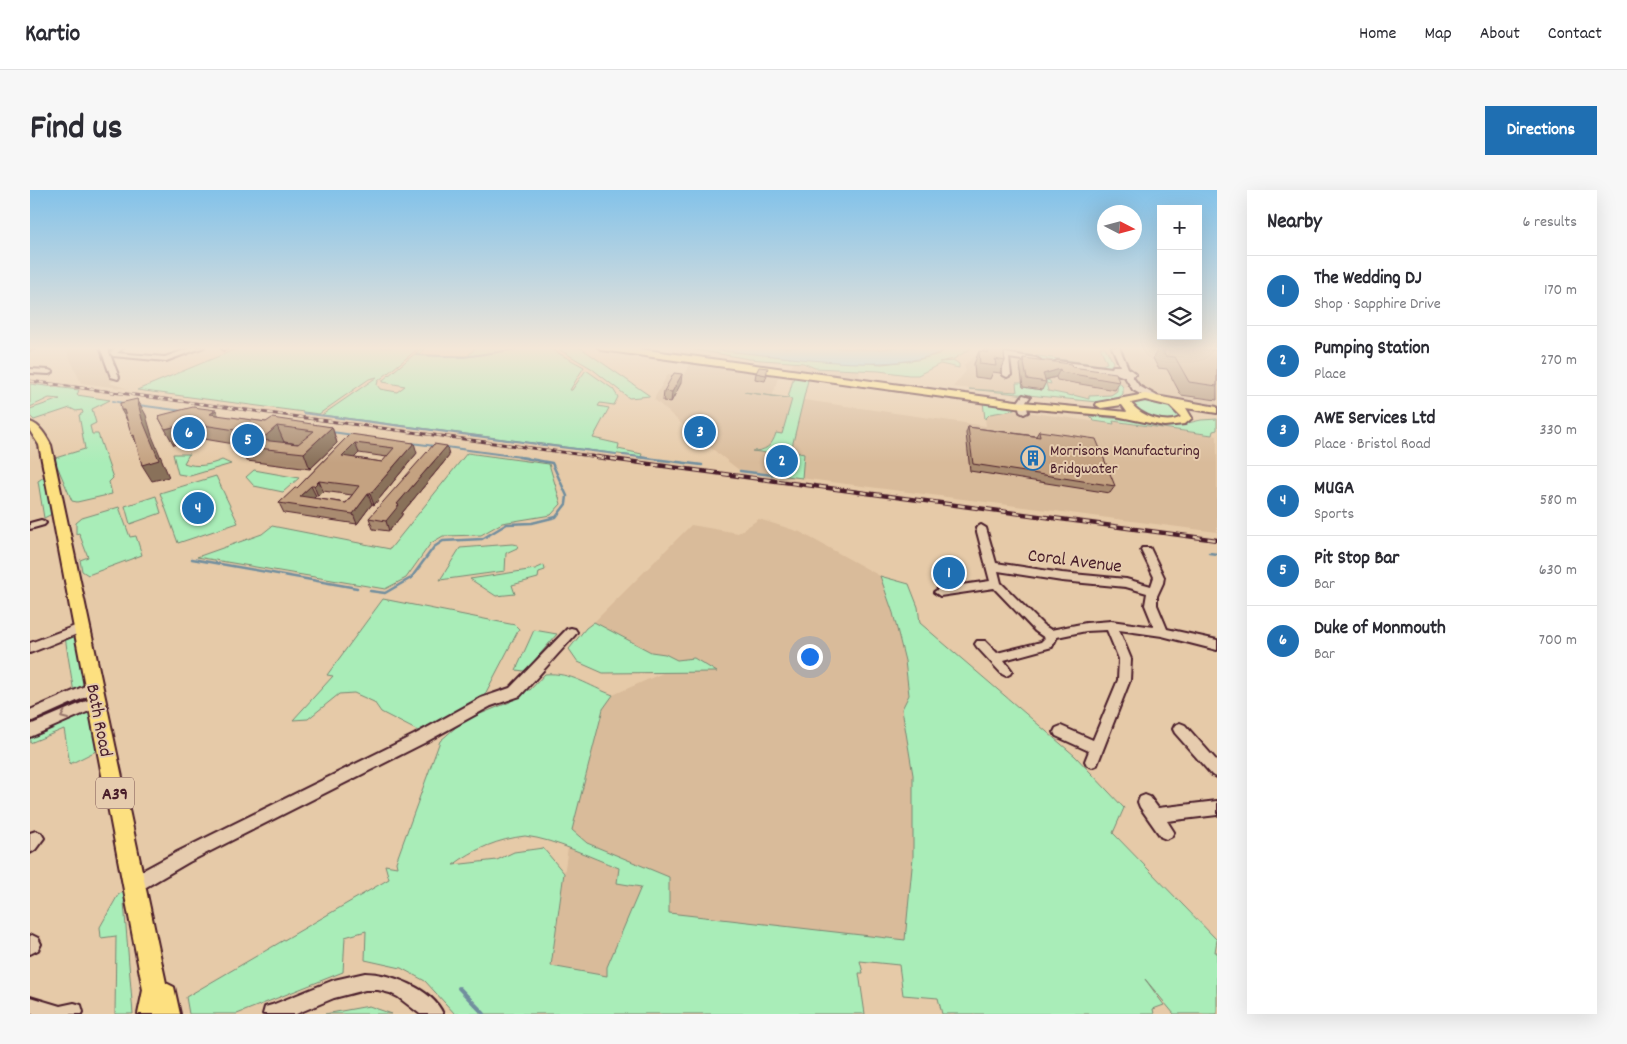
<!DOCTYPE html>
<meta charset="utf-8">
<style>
:root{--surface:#fff;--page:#f7f7f7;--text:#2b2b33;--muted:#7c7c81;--line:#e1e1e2;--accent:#1f6fb2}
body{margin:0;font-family:Dekko,sans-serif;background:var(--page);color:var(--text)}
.controls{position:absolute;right:15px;top:15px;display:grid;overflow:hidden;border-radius:0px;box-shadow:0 5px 20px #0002}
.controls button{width:45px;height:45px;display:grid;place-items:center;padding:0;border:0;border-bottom:1px solid var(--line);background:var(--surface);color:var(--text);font:25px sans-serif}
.compass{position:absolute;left:1067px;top:15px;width:45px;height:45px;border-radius:50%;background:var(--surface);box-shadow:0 5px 20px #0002;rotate:96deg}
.you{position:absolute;left:779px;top:466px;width:18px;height:18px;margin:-12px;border:4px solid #fff;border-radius:50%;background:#1a73e8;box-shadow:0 0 0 8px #1a73e833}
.badge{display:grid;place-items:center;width:32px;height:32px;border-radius:50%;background:var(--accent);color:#fff;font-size:16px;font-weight:700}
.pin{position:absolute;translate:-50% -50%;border:2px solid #fff;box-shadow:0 1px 5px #0006}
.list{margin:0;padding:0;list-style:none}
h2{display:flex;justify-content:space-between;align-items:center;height:65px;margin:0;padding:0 20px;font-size:21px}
h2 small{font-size:16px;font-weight:400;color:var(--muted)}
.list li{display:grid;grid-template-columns:32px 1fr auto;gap:15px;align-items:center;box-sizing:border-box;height:70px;padding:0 20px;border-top:1px solid var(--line)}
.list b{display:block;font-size:19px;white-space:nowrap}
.list p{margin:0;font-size:16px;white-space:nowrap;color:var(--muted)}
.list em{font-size:16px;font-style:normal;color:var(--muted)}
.icon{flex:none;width:28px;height:28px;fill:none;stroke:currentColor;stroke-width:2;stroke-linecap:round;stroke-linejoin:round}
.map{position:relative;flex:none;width:1187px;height:824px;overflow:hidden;border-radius:0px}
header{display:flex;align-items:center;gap:30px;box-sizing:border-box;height:70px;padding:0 25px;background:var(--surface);border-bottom:1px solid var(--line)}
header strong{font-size:24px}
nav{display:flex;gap:28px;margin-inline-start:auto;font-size:18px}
.intro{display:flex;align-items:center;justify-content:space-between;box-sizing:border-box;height:120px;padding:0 30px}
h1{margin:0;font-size:35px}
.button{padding:12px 22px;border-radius:0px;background:var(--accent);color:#fff;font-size:18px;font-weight:700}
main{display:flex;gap:30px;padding:0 30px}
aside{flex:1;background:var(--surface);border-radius:0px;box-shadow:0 5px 20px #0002}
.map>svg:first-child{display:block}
.built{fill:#d9bb9a}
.green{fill:#a9edb8;stroke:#7a8672;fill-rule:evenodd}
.water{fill:#8bd8ea;stroke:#718e9e}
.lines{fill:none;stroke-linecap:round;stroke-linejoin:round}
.stream-far2{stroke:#718e9e;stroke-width:2}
.stream-far1{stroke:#718e9e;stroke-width:2.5}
.stream{stroke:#718e9e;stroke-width:4}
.minor-casing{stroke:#4a1f2b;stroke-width:4}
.major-casing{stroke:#4a1f2b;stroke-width:4}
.minor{fill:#e6ccae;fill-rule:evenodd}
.major{fill:#fde080;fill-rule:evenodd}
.rail-far1-casing{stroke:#4a1f2b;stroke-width:3}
.rail-casing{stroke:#4a1f2b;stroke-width:4.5}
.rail-far1{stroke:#e6ccae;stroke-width:2;stroke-dasharray:5;stroke-linecap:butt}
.rail{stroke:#e6ccae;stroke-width:2.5;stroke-dasharray:7;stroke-linecap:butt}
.wall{fill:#a98b6f;stroke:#4a1f2b;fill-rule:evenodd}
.shaded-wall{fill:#89715a;stroke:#4a1f2b}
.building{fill:#c4a281;stroke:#4a1f2b;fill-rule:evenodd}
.oneway{stroke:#98766c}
.labels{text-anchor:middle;stroke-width:4;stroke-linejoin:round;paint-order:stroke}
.far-poi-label{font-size:16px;fill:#4a1f2b;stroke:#e6ccae;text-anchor:start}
.shield{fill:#e6ccae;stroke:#795352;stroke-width:1}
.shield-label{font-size:18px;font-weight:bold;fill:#4a1f2b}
.street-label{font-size:19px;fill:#4a1f2b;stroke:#e6ccae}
</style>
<header>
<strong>Kartio</strong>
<nav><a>Home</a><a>Map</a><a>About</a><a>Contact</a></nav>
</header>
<div class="intro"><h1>Find us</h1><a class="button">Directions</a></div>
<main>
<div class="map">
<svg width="1187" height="824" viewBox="0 0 1187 824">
<rect width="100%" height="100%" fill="#e6caa8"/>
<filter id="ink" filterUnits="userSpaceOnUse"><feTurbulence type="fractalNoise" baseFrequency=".02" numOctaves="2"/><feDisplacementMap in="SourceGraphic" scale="10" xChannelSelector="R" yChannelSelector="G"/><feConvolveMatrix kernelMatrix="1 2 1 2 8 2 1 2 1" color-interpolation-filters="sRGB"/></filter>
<g filter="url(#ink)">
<path class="built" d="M 35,157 L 70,157 L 84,191 L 80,193 L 99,199 L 51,193 Z
M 959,157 L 1187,157 L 1187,216 L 1132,205 L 1119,200 L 1091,196 L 1089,203 L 1067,210 L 923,197 L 936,181 L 934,175 L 953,160 Z
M 662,170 L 749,184 L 743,205 L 774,210 L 956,236 L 953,212 L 982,216 L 984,220 L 989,221 L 1083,234 L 1083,231 L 1187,246 L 1187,342 L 709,280 L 662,243 L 624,209 L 638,184 L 654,185 Z
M 764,172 L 785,178 L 830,180 L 829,190 L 757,180 L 760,179 Z
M 729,329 L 770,342 L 850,386 L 863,423 L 875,471 L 879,505 L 872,519 L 913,764 L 577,786 L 521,776 L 539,650 L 576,508 L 635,482 L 639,472 L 564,432 L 661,335 L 708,343 Z"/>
<path class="green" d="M 211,157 L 390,157 L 348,191 L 347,195 L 350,199 L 367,202 L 375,196 L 353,192 L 353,190 L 393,157 L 396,157 L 388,165 L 438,166 L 446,157 L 517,157 L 554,177 L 540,200 L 542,200 L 556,180 L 583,199 L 588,207 L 584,215 L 570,213 L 568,216 L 579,218 L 563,248 L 589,254 L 588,259 L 612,264 L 611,267 L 292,225 L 347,187 L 339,189 L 289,224 L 107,200 Z
M 525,157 L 551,158 L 620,206 L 599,208 L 561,178 Z
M 649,157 L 671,157 L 755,167 L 852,174 L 887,170 L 909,164 L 920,157 L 943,157 L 924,169 L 909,172 L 925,171 L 929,174 L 929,178 L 910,174 L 888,185 L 879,185 L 849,181 L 785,178 L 773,173 L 719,169 Z
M 977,157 L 985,157 L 986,163 L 1072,175 L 1077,173 L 1070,157 L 1075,157 L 1083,172 L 1081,176 L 1076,177 L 993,167 L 978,163 Z
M 990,180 L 1014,183 L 1016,190 L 1020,191 L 1021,194 L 1016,193 L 1018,201 L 1043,206 L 1043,205 L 1059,209 L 1059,206 L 1081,205 L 1087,201 L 1088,191 L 1093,197 L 1093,204 L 1086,210 L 1067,212 L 939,199 L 987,202 L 986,193 L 992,193 L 993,197 L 1012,200 L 1008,186 L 991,183 Z
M 764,186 L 778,190 L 761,261 L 774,264 L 772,288 L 741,284 L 746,264 L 722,261 C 736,261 742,256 746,243 L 752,244 L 762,209 L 714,202 L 758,208 Z
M 0,194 L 49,200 L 47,205 L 80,210 L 62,219 L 66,233 L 60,236 L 62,244 L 68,244 L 83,288 L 79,292 L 82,304 L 47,312 L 42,311 L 28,278 L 22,269 L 55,259 L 49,225 L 53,223 L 52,220 L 46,221 L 40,218 L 4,230 L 0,226 L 0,219 L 30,209 L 19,208 L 0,217 Z
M 1119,210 L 1137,214 L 1151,224 L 1151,227 C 1136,237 1112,226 1102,214 L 1104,211 Z
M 953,212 L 982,216 L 984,220 L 960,224 L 955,229 Z
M 1055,222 L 1145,236 L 1171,230 L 1187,229 L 1187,240 L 1183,241 L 1182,245 L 1083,231 L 1084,234 L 1064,231 L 1059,226 L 1104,230 L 1057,225 Z
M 437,263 L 519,274 L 531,314 L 521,325 L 472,333 L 451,345 L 413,346 L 401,353 L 376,388 L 355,399 L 167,367 L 232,344 L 242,336 L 360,359 Z
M 143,264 L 159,264 L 154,273 C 167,278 180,275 192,270 L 201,274 L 160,286 L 148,284 Z
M 224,280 L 269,288 L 253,302 L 224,296 L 216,287 Z
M 16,282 L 24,323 L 14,328 L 8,291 L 14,287 Z
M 186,286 L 208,333 L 148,353 L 130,303 Z
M 126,306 L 131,323 L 100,334 L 95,316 Z
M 89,317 L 100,347 L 106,346 L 112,365 L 58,385 L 52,381 L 50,370 L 58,367 L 49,343 L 46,344 L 46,333 L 52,328 Z
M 482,354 L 488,355 L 487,358 L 476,363 L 475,381 L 410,390 L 430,358 Z
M 514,375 L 515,380 L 509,382 L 508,388 L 482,395 L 485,404 L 466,406 L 440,389 L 505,379 Z
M 850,386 L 879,394 L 888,417 L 890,433 L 1045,566 L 1094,618 L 1083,643 L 1187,750 L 1185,762 L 1187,762 L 1187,824 L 1144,824 L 1115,789 L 1134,815 L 1123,819 L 1124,824 L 912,824 L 908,808 L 873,805 L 869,775 L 830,771 L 833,783 L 829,783 L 835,824 L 425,824 L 395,791 L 371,778 L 335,770 L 336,741 L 315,747 L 313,782 L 207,824 L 159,824 L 156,807 L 359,689 L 355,675 L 367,677 L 366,672 L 410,551 L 433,531 L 480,512 L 494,499 L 500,500 L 515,484 C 542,482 558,496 583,505 L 573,519 L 542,640 L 557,653 L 639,687 L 639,723 L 875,750 L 883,667 L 883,585 L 872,519 L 879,505 L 875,471 L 863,423 ZM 495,646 C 527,650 559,667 589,678 L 587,693 L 611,697 L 577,777 L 577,786 L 521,776 L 534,683 L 513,658 L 484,662 L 467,670 L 423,675 C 444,659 469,649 495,646 Z
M 353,409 L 485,435 L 489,439 L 453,508 L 388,541 L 351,522 L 344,512 L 324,503 L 309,504 L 278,529 L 263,530 L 303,486 L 297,485 Z
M 564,432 L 621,462 L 635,464 L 647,470 L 664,468 L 687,482 L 573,483 L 548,472 L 539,459 L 556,438 Z
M 504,440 L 527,444 L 499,477 L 494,481 L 486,480 Z
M 43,445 L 46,447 L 57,487 L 52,496 L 44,503 L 35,447 Z
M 53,523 L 61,524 L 68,560 L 40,574 L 34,539 L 0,553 L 0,546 Z
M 105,694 L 94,712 L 103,824 L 85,824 L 86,746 L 71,748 L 70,737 L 88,705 Z
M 339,816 L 362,824 L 295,824 Z"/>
<path class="water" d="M 671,157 L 792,157 L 844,160 L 869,157 L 920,157 C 881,183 789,171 743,166 C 719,163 695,162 671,157 Z"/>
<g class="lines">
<path class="stream-far2" d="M 386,165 L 434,167 L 487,159
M 83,211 L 93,213
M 108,215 L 153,221
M 273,223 L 507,254
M 302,242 L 323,245
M 381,253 L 405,256
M 506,254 L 586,264
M 416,257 L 498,268
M 593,265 L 618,268"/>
<path class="stream-far1" d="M 608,267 L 672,275
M 710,281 L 742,285
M 1179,363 L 1187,364
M 162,369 L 327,398
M 340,401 L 355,403 L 381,388 L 404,357 L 413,351 L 452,349 L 477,334 L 502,333 L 526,327 L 536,314 L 537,306 L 522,273 L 489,267"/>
<path class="stream" d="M 429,798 L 454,824"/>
<g class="minor-casing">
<path id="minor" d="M 0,157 L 7,157 L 0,160 Z
M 70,157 L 77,157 L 89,187 L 88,189 L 81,187 Z
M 86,157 L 94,157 L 87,163 L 135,167 L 163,157 L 174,157 L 136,171 L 83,166 L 80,163 Z
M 191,157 L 197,157 L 197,158 L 194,160 Z
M 1082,157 L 1089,157 L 1098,178 L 1106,184 L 1102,186 L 1109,196 L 1127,206 L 1127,210 L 1121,210 L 1103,200 L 1095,187 L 1084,183 L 1027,175 L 1023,173 L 1027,171 L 1082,178 L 1083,176 L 1090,176 Z
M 975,163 L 1006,168 L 1010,170 L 1006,172 L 979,168 L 981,185 L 977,187 L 973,185 L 972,165 Z
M 0,179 L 19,180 L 23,182 L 19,184 L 0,183 Z
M 993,205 L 1000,207 L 996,212 L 998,222 L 994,224 L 990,222 L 988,212 Z
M 11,330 L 14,331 L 16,333 L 14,335 L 0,339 L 0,333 Z
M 951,335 L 956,338 L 966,373 L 1032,383 L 1096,389 L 1121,396 L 1124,387 L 1111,360 L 1112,358 L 1120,358 L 1134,387 L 1133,393 L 1127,406 L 1127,415 L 1137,439 L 1187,450 L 1187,460 L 1132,446 L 1089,440 L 1101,469 L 1100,490 L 1067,575 L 1062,577 L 1057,575 L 1055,571 L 1059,561 L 1026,546 L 1024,542 L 1026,538 L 1031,536 L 1063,550 L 1088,490 L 1089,469 L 1077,440 L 1056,441 L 1027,447 L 1022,457 L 974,470 L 982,481 L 980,484 L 976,486 L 972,484 L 947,457 L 945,454 L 947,451 L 955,451 L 967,463 L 1011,452 L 1015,448 L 1005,441 L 964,398 L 910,406 L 904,402 L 910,398 L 960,391 L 946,338 ZM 968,381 L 1032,391 L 1096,397 L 1117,403 L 1115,415 L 1124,437 L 1081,431 L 1056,433 L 1021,440 L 1013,435 L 971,393 Z
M 53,433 L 57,434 L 59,437 L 57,440 L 0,463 L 0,453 Z
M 541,438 L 545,439 L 547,442 L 545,445 L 490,506 L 461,516 L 394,553 L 159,672 L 111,700 L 105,702 L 99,700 L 97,694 L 99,688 L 147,662 L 384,545 L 451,508 L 480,498 L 537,439 Z
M 64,492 L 69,493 L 70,497 L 69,501 L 0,532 L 0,520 Z
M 68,506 L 73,507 L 74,511 L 73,515 L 0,547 L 0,535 Z
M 1150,533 L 1155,535 L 1187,571 L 1187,587 L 1182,585 L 1145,543 L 1143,539 L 1145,535 Z
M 1115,605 L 1120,607 L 1128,618 L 1187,611 L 1187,625 L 1137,631 L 1144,642 L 1141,647 L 1136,649 L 1131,647 L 1110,617 L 1108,612 L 1110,607 Z
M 6,641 L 11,643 L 14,648 L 5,660 L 0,663 L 0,643 Z
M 2,745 L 8,748 L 11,754 L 8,760 L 0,764 L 0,746 Z
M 335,783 C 360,783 403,799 413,824 L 390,824 L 368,807 L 360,803 L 348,800 L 335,800 L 304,808 L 266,824 L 233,824 L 235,817 L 242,815 L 304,790 Z
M 0,807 L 30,816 L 44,813 L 51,815 L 53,822 L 52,824 L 0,824 Z"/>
</g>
<g class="major-casing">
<path id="major" d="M 568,157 L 595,157 L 993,212 L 1097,222 L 1092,215 L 1071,218 L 1066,215 L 1067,213 L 1115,204 L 1187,217 L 1187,223 L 1156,218 L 1162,228 L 1155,234 L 1134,236 L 1086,226 L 993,218 L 572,160 ZM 1115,210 L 1140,216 L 1151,227 C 1137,236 1110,226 1101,213 Z
M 0,232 C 10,235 16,246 21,255 L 136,793 L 144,797 L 150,824 L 108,824 L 113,800 L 9,255 L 0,241 Z"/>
</g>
<use href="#minor" class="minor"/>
<use href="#major" class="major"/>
<g class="rail-far1-casing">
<path id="rail-far1" d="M 0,191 L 576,268"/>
</g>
<g class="rail-casing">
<path id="rail" d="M 567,267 L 1187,350"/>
</g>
<use href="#rail-far1" class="rail-far1"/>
<use href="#rail" class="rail"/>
</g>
<path class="wall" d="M 955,157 L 973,157 L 975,171 L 970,183 L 963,182 L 960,189 L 945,187 L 944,174 L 949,161 L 953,162 Z
M 1129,157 L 1161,157 L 1187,161 L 1187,210 L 1151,205 L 1137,179 L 1128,178 L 1123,168 Z
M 993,168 L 1042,177 L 1089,192 L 1085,200 L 1027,190 L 1026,187 L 1015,190 L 1016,192 L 1012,200 L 993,197 L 990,175 Z
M 726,183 L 737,185 L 735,191 L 725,189 Z
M 651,193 L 641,212 L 633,211 L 634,201 Z
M 128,226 L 188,226 L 236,232 L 302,237 L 307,253 L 280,279 L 217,271 L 209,256 L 210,255 L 168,248 L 144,255 ZM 253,252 L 254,252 L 268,254 Z
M 938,237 L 1006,246 L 1009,241 L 1085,296 L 1080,303 L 940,281 L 936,243 Z
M 320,244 L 387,263 L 344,315 L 342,314 L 327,334 L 254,323 L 249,313 L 267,298 ZM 329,263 L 357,267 L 352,272 L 324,268 ZM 293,301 L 322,305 L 316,313 L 283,308 L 286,306 L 288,306 Z
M 419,266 L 372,323 L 372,325 L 359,341 L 343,339 L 339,328 Z"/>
<path class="shaded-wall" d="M 1030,179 L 1026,187 L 1010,191 L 1013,184 Z
M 652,184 L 651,193 L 641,212 L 642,202 Z
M 107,209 L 116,225 L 122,246 L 139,287 L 122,291 L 112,275 Z
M 91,220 L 94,220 L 101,237 Z
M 186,220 L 193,235 L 180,224 Z
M 160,233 L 168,248 L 144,255 L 135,239 Z
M 247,236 L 254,252 L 245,260 L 231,250 Z
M 302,237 L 307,253 L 280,279 L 274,263 Z
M 104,245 L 112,262 L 102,246 Z
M 325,253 L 329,263 L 316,276 L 312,266 Z
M 384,253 L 387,263 L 344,315 L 340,304 Z
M 417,256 L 419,266 L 372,323 L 372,325 L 359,341 L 356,331 L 367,314 Z
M 289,291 L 293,301 L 288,306 L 284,296 Z
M 281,296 L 286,306 L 275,317 L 270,306 Z
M 338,304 L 342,314 L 327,334 L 323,324 Z"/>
<path class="building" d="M 956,157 L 973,157 L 975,171 L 965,169 L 966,176 L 950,174 L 949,161 L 959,163 Z
M 1131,157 L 1161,157 L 1187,161 L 1187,196 L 1159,192 L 1145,167 L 1135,166 Z
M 993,168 L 1041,174 L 1042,177 L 1086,183 L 1089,192 L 1031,182 L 1030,179 L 1013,184 L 1016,192 L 997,189 Z
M 729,177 L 738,178 L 736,185 L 726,183 Z
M 644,183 L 652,184 L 642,202 L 634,201 Z
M 107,209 L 112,229 L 129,270 L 112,275 L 104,245 L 102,246 L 94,220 L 91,220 L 90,213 Z
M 163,217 L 186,220 L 180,224 L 236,232 L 242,228 L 302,237 L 274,263 L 209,256 L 225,243 L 160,233 L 135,239 L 128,226 ZM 247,236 L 284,241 L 268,254 L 231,250 Z
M 938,237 L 1010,247 L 1009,241 L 1066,249 L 1085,296 L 943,274 Z
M 320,244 L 384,253 L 340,304 L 338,304 L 323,324 L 249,313 L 265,298 L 267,298 ZM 325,253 L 364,258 L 352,272 L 312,266 ZM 289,291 L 329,296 L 316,313 L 270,306 L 281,296 L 284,296 Z
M 404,254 L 417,256 L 367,314 L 369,315 L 356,331 L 339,328 Z"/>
<defs><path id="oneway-chevron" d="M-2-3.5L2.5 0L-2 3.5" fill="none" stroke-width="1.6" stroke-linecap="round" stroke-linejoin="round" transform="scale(1.25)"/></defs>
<use class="oneway" href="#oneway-chevron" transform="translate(34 526) rotate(156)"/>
</g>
<linearGradient id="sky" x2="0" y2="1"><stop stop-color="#83c2e9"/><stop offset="0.58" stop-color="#f4e7d8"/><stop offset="1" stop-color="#f4e7d8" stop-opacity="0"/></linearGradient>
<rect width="1187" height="273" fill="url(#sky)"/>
<defs>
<g id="building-ring" transform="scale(1.25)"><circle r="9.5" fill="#e6ccae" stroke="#1f6fb2" stroke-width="1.5"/><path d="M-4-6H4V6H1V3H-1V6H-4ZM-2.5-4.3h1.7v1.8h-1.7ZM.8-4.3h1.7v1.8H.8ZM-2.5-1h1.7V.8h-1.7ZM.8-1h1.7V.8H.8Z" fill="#1f6fb2"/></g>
</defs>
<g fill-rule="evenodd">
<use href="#building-ring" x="1003" y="268"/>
</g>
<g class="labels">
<g class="far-poi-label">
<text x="1020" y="265">Morrisons Manufacturing<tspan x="1020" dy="18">Bridgwater</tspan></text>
</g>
<rect class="shield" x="66" y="587.5" width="38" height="31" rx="4"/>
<g class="shield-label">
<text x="85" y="609">A39</text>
</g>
<g class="street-label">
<text transform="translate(1045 369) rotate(7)" y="7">Coral Avenue</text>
<text transform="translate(71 530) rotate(79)" y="7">Bath Road</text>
</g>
</g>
</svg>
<div class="controls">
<button>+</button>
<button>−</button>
<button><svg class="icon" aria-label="layers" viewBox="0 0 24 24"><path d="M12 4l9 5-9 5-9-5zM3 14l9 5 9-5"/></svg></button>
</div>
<svg class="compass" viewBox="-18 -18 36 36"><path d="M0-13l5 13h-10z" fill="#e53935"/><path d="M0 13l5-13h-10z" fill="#7c7c81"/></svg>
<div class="you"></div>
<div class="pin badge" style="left:919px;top:383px">1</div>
<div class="pin badge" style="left:752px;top:271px">2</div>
<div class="pin badge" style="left:670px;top:242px">3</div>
<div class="pin badge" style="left:168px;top:318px">4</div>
<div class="pin badge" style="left:218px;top:250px">5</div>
<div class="pin badge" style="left:159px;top:243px">6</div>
</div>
<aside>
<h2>Nearby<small>6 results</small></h2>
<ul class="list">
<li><span class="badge">1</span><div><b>The Wedding DJ</b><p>Shop · Sapphire Drive</p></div><em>170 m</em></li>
<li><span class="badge">2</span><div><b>Pumping Station</b><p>Place</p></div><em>270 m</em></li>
<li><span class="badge">3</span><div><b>AWE Services Ltd</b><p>Place · Bristol Road</p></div><em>330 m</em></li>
<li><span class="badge">4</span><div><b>MUGA</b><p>Sports</p></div><em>580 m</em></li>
<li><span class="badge">5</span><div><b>Pit Stop Bar</b><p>Bar</p></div><em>630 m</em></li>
<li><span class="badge">6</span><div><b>Duke of Monmouth</b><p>Bar</p></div><em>700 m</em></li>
</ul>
</aside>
</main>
